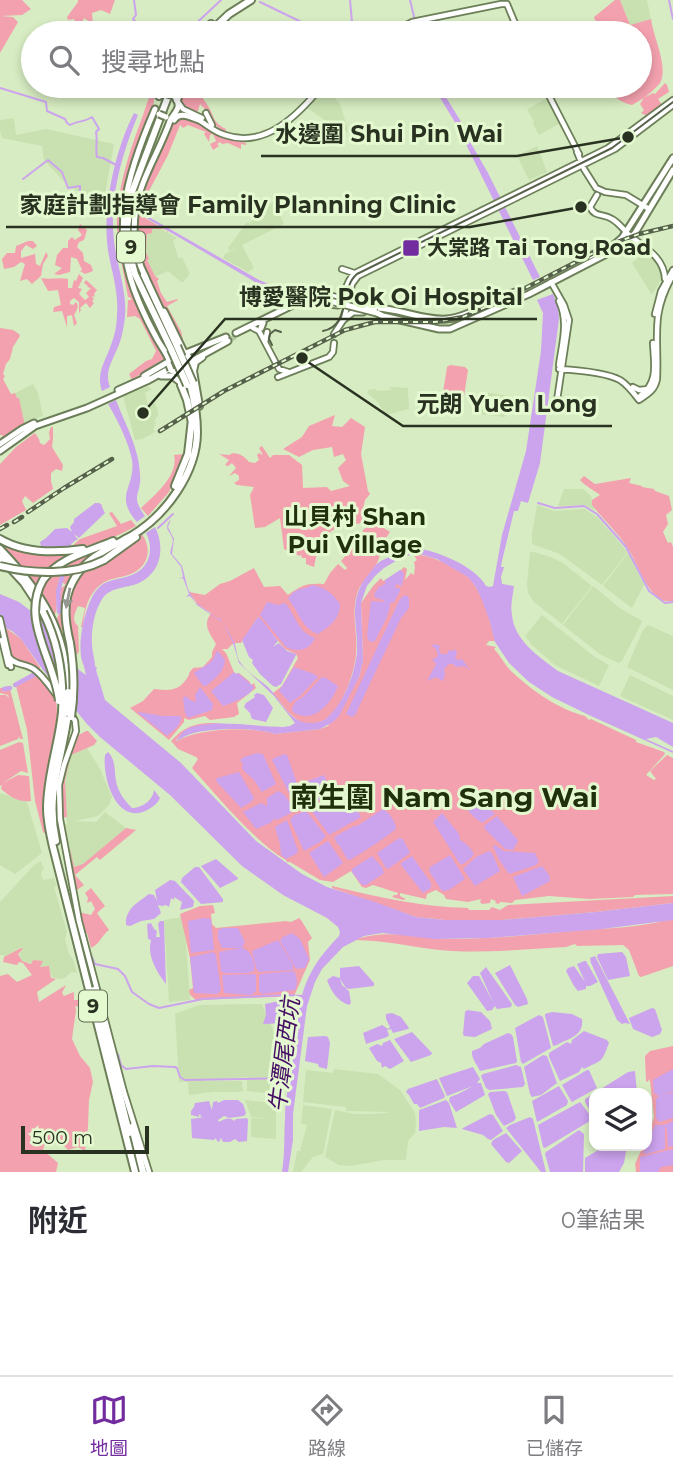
<!DOCTYPE html>
<html lang="zh-TW">
<meta charset="utf-8">
<style>
:root{--surface:#fff;--page:#f7f7f7;--text:#2b2b33;--muted:#7c7c81;--line:#e1e1e2;--accent:#732c9f}
body{margin:0;font-family:Montserrat,"Noto Sans TC",sans-serif;background:var(--page);color:var(--text)}
.controls{position:absolute;right:21px;bottom:21px;display:grid;overflow:hidden;border-radius:14px;box-shadow:0 4px 10px #0003}
.controls button{width:63px;height:63px;display:grid;place-items:center;padding:0;border:0;border-bottom:2px solid var(--line);background:var(--surface);color:var(--text);font:35px sans-serif}
.scale{position:absolute;left:21px;bottom:18px;width:128px;box-sizing:border-box;padding-left:7px;border:4px solid #293121;border-top:0;font-size:19px;line-height:24px;white-space:nowrap;color:#293121;-webkit-text-stroke:5px #e4f9cf;paint-order:stroke}
.list{margin:0;padding:0;list-style:none}
h2{display:flex;justify-content:space-between;align-items:center;height:91px;margin:0;padding:0 28px;font-size:30px}
h2 small{font-size:23px;font-weight:400;color:var(--muted)}
.icon{flex:none;width:38px;height:38px;fill:none;stroke:currentColor;stroke-width:2;stroke-linecap:round;stroke-linejoin:round}
.map{position:relative;flex:none;width:673px;height:1172px;overflow:hidden}
.search{position:absolute;background:var(--surface);box-shadow:0 4px 10px #0003;left:21px;right:21px;top:21px;height:77px;display:flex;align-items:center;gap:18px;box-sizing:border-box;padding:0 24px;border-radius:38px;color:var(--muted);font-size:26px}
.sheet{height:203px;background:var(--surface)}
nav{display:flex;justify-content:space-around;align-items:center;box-sizing:border-box;height:98px;border-top:2px solid var(--line);background:var(--surface);font-size:19px;color:var(--muted)}
nav a{display:grid;justify-items:center;gap:4px}
nav .on{color:var(--accent)}
.map>svg:first-child{display:block}
.built{fill:#c9e1b1}
.green{fill:#f3a1ae}
.water{fill:#cca3ed}
.lines{fill:none;stroke-linecap:round;stroke-linejoin:round}
.stream{stroke:#cca3ed;stroke-width:2}
.river{stroke:#cca3ed;stroke-width:4.5}
.ferry{stroke:#460e65;stroke-width:2;stroke-dasharray:9 7;stroke-linecap:butt}
.primary-tunnel{stroke:#b4c7a2;stroke-width:5;stroke-dasharray:5 2.5;stroke-linecap:butt}
.secondary-casing{stroke:#6c7f59;stroke-width:8}
.primary-casing{stroke:#6c7f59;stroke-width:9}
.motorway-casing{stroke:#6c7f59;stroke-width:10}
.secondary{stroke:#fff;stroke-width:4.5}
.primary{stroke:#fff;stroke-width:5}
.motorway{stroke:#fff;stroke-width:6}
.tram{stroke:#56614b;stroke-width:2}
.rail-casing{stroke:#56614b;stroke-width:4.5}
.rail{stroke:#e4f9cf;stroke-width:2;stroke-dasharray:5;stroke-linecap:butt}
.primary-bridge-casing{stroke:#6c7f59;stroke-width:9;stroke-linecap:butt}
.motorway-bridge-casing{stroke:#6c7f59;stroke-width:10;stroke-linecap:butt}
.primary-bridge{stroke:#fff;stroke-width:5}
.motorway-bridge{stroke:#fff;stroke-width:6}
.oneway{fill:#949890}
.poi-dot{fill:#732c9f;stroke:#e4f9cf;stroke-width:2.5}
.labels{text-anchor:middle;stroke-width:6;stroke-linejoin:round;paint-order:stroke}
.shield{fill:#e4f9cf;stroke:#616d55;stroke-width:2}
.shield-label{font-size:19px;font-weight:bold;fill:#293121}
.poi-label{font-size:21px;font-weight:bold;fill:#293121;stroke:#e4f9cf;text-anchor:start}
.water-label{font-size:23px;font-style:italic;fill:#460e65;stroke:#e4f9cf}
.quarter-label{font-size:24px;font-weight:bold;fill:#202f0c;stroke:#e4f9cf}
.district-label{font-size:28px;font-weight:bold;fill:#202f0c;stroke:#e4f9cf}
.leader{fill:none;stroke:#293121;stroke-width:2.5}
.callout-dot{fill:#293121;stroke:#e4f9cf;stroke-width:2.5}
.callout-label{font-size:23px;text-anchor:middle;font-weight:bold;fill:#293121;stroke:#e4f9cf;stroke-width:6;stroke-linejoin:round;paint-order:stroke}
</style>
<div class="map">
<svg width="673" height="1172" viewBox="0 0 673 1172">
<rect width="100%" height="100%" fill="#d7ecc2"/>
<path class="built" d="M 620,0 L 647,0 L 651,19 L 630,25 Z
M 323,89 L 330,93 L 340,104 L 349,133 L 332,125 L 307,108 Z
M 548,98 L 561,123 L 539,135 L 533,124 L 534,122 L 527,109 Z
M 14,118 L 16,135 L 46,129 L 114,144 L 103,205 L 67,185 L 44,160 L 42,146 L 2,138 L 0,131 L 0,120 Z
M 537,146 L 547,172 L 529,180 L 517,156 Z
M 274,201 L 284,224 L 242,245 L 254,268 L 248,272 L 223,258 L 225,254 L 240,247 L 229,251 L 228,248 L 247,222 L 249,223 Z
M 152,228 L 161,229 L 177,238 L 173,240 L 177,254 L 179,259 L 182,257 L 190,274 L 183,282 L 181,282 L 168,271 L 157,276 L 155,276 L 152,271 L 146,260 L 146,252 L 147,233 L 151,231 Z
M 646,251 L 655,260 L 662,274 L 661,280 L 652,295 L 632,263 Z
M 33,384 L 38,393 L 43,416 L 24,424 L 19,398 L 17,398 L 15,393 Z
M 147,386 L 152,389 L 145,393 L 148,405 L 155,403 L 158,411 L 158,416 L 154,421 L 156,423 L 153,429 L 155,432 L 142,439 L 135,440 L 123,396 Z
M 389,387 L 408,388 L 409,409 L 386,415 L 377,401 L 367,393 L 369,389 L 370,390 L 376,389 L 376,391 L 392,390 Z
M 483,392 L 510,396 L 506,416 L 504,417 L 479,414 Z
M 564,489 L 583,489 L 591,496 L 595,511 L 585,505 L 558,506 Z
M 537,505 L 554,511 L 584,509 L 597,517 L 625,549 L 627,553 L 602,585 L 560,554 L 532,544 L 532,533 Z
M 530,552 L 535,552 L 553,558 L 563,563 L 592,586 L 562,624 L 534,602 L 528,593 L 527,583 Z
M 628,553 L 644,585 L 632,608 L 603,586 Z
M 593,586 L 621,609 L 641,620 L 642,622 L 622,661 L 619,663 L 601,655 L 563,625 Z
M 542,615 L 595,657 L 609,665 L 599,686 L 555,665 L 532,645 L 525,636 Z
M 648,625 L 673,636 L 673,690 L 627,667 L 643,630 Z
M 630,675 L 673,696 L 673,720 L 620,696 Z
M 87,748 L 100,769 L 112,797 L 109,805 L 98,816 L 75,821 L 96,822 L 105,812 L 126,828 L 83,865 L 74,867 L 64,825 L 67,824 L 67,821 L 65,780 L 71,755 Z
M 0,793 L 27,802 L 42,853 L 15,874 L 0,865 Z
M 41,861 L 44,869 L 42,870 L 41,875 L 43,880 L 54,878 L 57,886 L 54,887 L 67,932 L 65,939 L 69,954 L 73,959 L 77,973 L 71,972 L 65,978 L 60,979 L 52,977 L 49,966 L 40,967 L 42,961 L 33,960 L 31,963 L 22,961 L 19,954 L 23,950 L 21,947 L 6,956 L 0,955 L 0,902 L 34,865 Z
M 184,917 L 190,1000 L 169,1002 L 164,920 Z
M 262,1004 L 275,1034 L 277,1059 L 286,1061 L 285,1077 L 281,1080 L 276,1094 L 247,1091 L 247,1077 L 195,1081 L 242,1081 L 243,1091 L 237,1092 L 213,1092 L 189,1095 L 188,1082 L 179,1082 L 175,1014 L 199,1005 Z
M 334,1069 L 378,1074 L 400,1090 L 415,1113 L 416,1123 L 415,1133 L 408,1141 L 406,1160 L 384,1160 L 351,1166 L 339,1165 L 325,1157 L 335,1110 L 354,1114 L 373,1114 L 387,1113 L 388,1112 L 349,1111 L 346,1111 L 346,1107 L 303,1102 L 306,1070 L 333,1073 Z
M 245,1100 L 274,1103 L 276,1105 L 276,1139 L 251,1137 L 251,1118 L 268,1119 L 251,1117 Z
M 303,1105 L 332,1109 L 323,1154 L 313,1157 L 301,1172 L 293,1172 L 297,1151 L 300,1151 L 307,1125 L 301,1124 Z"/>
<path class="green" d="M 0,0 L 22,0 L 31,9 L 22,15 L 1,16 L 13,17 L 18,22 L 0,53 Z
M 78,0 L 115,0 L 110,14 L 101,10 L 92,13 L 93,24 L 84,18 L 80,27 L 76,26 L 74,19 L 68,20 L 67,17 L 78,2 Z
M 615,0 L 620,0 L 630,25 L 651,19 C 653,37 669,67 660,83 C 657,87 648,95 644,98 L 653,93 L 655,94 L 665,83 L 667,85 L 669,92 L 658,99 L 662,105 L 649,117 L 641,113 L 644,110 L 640,104 L 644,98 L 632,105 C 621,103 612,96 606,86 L 640,86 L 640,33 L 600,33 L 594,17 Z
M 155,86 L 163,86 L 154,99 L 153,110 L 126,187 L 121,219 L 127,269 L 166,358 L 166,360 L 159,362 L 132,380 L 129,374 L 146,361 L 152,359 L 156,351 L 140,319 L 135,316 L 127,317 L 128,300 L 131,300 L 131,298 L 128,297 C 124,274 118,251 117,227 C 116,194 128,156 139,126 C 145,112 147,98 155,86 Z
M 184,86 L 204,86 L 198,90 C 201,96 205,101 208,106 C 215,117 212,122 226,129 L 226,132 C 212,127 211,114 200,104 L 198,111 C 190,114 185,109 179,104 L 179,96 Z
M 178,117 L 193,119 L 222,138 L 246,143 L 246,145 L 241,144 L 241,149 L 228,143 L 222,144 L 220,142 L 217,144 L 219,146 L 213,150 L 210,144 L 216,141 L 213,134 L 210,135 L 209,142 L 204,134 L 206,132 L 188,125 L 183,128 L 180,125 L 168,155 L 149,191 L 148,198 L 149,205 L 145,218 L 169,232 L 163,229 L 152,229 L 152,233 L 147,234 L 146,252 L 149,259 L 147,260 L 155,276 L 159,279 L 157,281 L 161,293 L 167,302 L 177,299 L 178,300 L 167,306 L 181,331 L 185,349 C 177,331 167,314 158,296 C 151,284 144,271 140,258 C 129,225 141,189 156,160 C 163,146 167,128 178,117 Z
M 80,224 L 87,230 L 84,240 L 79,242 L 77,247 L 83,253 L 84,261 L 91,265 L 93,271 L 85,274 L 80,271 L 82,270 L 77,259 L 71,257 L 70,272 L 59,275 L 54,274 L 62,268 L 55,265 L 57,255 L 63,248 L 68,248 L 68,241 L 72,237 L 75,240 L 82,235 L 78,230 Z
M 28,241 L 33,241 L 37,246 L 33,249 L 26,245 L 21,251 L 21,258 L 35,254 L 36,264 L 40,266 L 46,252 L 48,256 L 43,264 L 41,276 L 32,284 L 27,279 L 20,281 L 25,264 L 21,262 L 14,267 L 4,269 L 2,259 L 7,253 L 15,253 L 16,246 Z
M 79,274 L 83,278 L 78,288 L 82,289 L 79,294 L 85,300 L 89,297 L 86,293 L 91,288 L 87,287 L 88,286 L 84,283 L 86,280 L 97,290 L 94,294 L 95,297 L 93,296 L 92,297 L 94,299 L 92,301 L 94,303 L 90,308 L 86,303 L 80,308 L 81,310 L 79,313 L 79,302 L 74,298 L 70,301 L 70,304 L 73,305 L 76,302 C 80,306 76,311 74,315 L 77,323 L 74,326 L 72,315 L 67,316 L 67,327 L 62,311 L 53,312 L 54,307 L 61,305 L 58,290 L 48,291 L 41,278 C 51,280 58,277 68,279 L 68,288 L 72,288 L 74,280 L 76,281 Z
M 0,328 L 13,330 L 19,334 L 20,336 L 13,347 L 10,359 L 6,364 L 3,374 L 5,376 L 3,379 L 11,394 L 15,393 L 17,398 L 19,398 L 25,426 L 0,442 L 0,439 L 3,435 L 0,435 Z
M 450,365 L 465,367 L 468,370 L 462,409 L 460,411 L 442,408 L 441,405 L 447,367 Z
M 335,415 L 332,426 L 342,427 L 351,418 L 365,427 L 361,454 L 368,491 L 370,494 L 365,500 L 363,509 L 368,516 L 366,523 L 354,524 L 346,522 L 330,532 L 319,543 L 314,567 L 306,564 L 306,558 L 302,558 L 301,554 L 300,556 L 284,549 L 280,518 L 265,527 L 255,528 L 250,495 L 254,487 L 237,485 L 234,483 L 239,480 L 239,476 L 235,473 L 229,476 L 236,468 L 232,463 L 228,466 L 225,465 L 229,460 L 219,454 L 229,455 L 233,453 C 241,454 244,456 249,462 L 255,463 L 259,460 L 257,455 L 259,453 L 263,455 L 259,448 L 262,446 L 270,458 L 273,455 L 289,455 L 302,465 L 303,488 L 327,487 L 331,491 L 350,486 L 343,481 L 338,468 L 346,460 L 343,454 L 334,457 L 332,447 L 313,450 L 299,457 L 283,449 L 302,437 L 309,426 Z
M 51,427 L 53,427 L 53,439 L 52,447 L 63,465 L 62,471 L 56,469 L 51,473 L 51,481 L 53,489 L 33,503 L 25,496 L 22,501 L 26,510 L 0,525 L 0,464 L 16,447 L 35,433 L 39,439 L 40,443 L 44,445 L 50,439 L 49,432 Z
M 185,454 L 169,492 L 148,516 L 141,508 C 155,495 179,475 174,455 Z
M 584,476 L 595,484 L 631,478 L 629,483 L 642,486 L 642,487 L 654,489 L 655,491 L 669,496 L 672,510 L 666,515 L 668,524 L 663,532 L 668,543 L 671,542 L 673,547 L 673,601 C 649,606 638,562 627,547 C 617,532 603,519 592,505 L 592,500 L 600,495 C 594,490 585,486 580,480 Z
M 112,512 L 121,524 L 131,520 L 136,526 C 115,538 93,546 69,549 L 80,539 L 117,526 L 109,513 Z
M 376,523 L 390,532 C 380,545 382,556 375,567 C 369,577 360,583 357,594 C 351,614 358,634 356,654 C 355,672 341,713 323,721 C 316,724 309,723 301,723 L 288,712 L 273,693 L 282,686 L 298,658 L 296,654 L 285,649 L 258,617 L 241,643 C 234,643 232,643 228,649 L 222,649 L 226,653 L 234,672 L 236,674 L 239,673 L 250,682 L 251,685 L 254,683 L 256,688 L 237,703 L 239,714 L 234,717 L 210,720 L 205,716 L 189,720 L 184,718 L 184,722 L 169,740 L 130,708 L 143,701 L 154,689 C 171,691 180,691 189,675 L 189,673 L 193,668 L 203,667 L 212,657 L 212,652 L 216,644 C 210,633 202,626 211,613 L 198,605 L 189,592 L 205,595 L 220,584 L 230,581 L 254,568 L 264,587 L 280,586 L 288,595 C 302,585 306,583 324,584 L 330,573 L 338,564 L 345,570 L 347,568 L 341,561 L 362,538 L 363,530 L 369,525 Z
M 142,534 C 151,547 150,563 135,572 C 121,580 108,575 95,590 C 86,600 84,615 83,627 L 81,627 L 85,608 L 78,606 C 75,613 71,620 78,626 L 79,652 L 74,657 L 68,627 L 67,606 L 74,583 L 93,560 L 133,536 L 130,544 Z
M 0,540 L 14,548 L 79,551 C 61,560 45,568 37,587 L 21,568 L 0,546 Z
M 117,542 L 98,552 L 69,584 L 65,631 L 63,632 L 55,621 C 63,612 58,599 61,588 L 66,585 L 61,581 L 66,570 L 63,569 C 60,577 57,585 56,593 C 56,603 58,609 54,617 L 39,591 L 42,584 L 60,565 Z
M 413,554 C 425,555 434,558 445,563 C 453,567 463,572 469,578 C 484,594 490,620 495,641 L 489,641 L 486,645 L 496,647 L 494,649 C 500,655 505,665 511,671 C 531,690 558,709 585,716 L 589,720 L 591,719 L 636,740 L 636,742 L 664,752 L 665,754 L 646,775 L 654,780 L 656,779 L 650,771 L 667,755 L 673,758 L 673,894 L 635,895 L 633,897 L 589,899 L 549,896 L 515,900 L 512,903 L 500,902 L 499,904 L 495,903 L 496,901 L 491,899 L 490,903 L 482,904 L 480,902 L 481,899 L 468,902 L 446,899 L 444,895 L 436,890 L 427,894 L 426,899 L 400,893 L 400,896 L 406,899 L 403,900 L 392,897 L 394,895 L 397,895 L 398,893 L 373,885 L 366,888 L 362,887 L 351,871 L 333,882 L 320,880 L 290,862 L 287,862 L 286,860 C 255,842 216,795 192,768 L 198,759 L 196,757 L 178,749 L 171,741 C 186,724 202,721 223,724 C 203,726 190,724 176,740 L 177,741 C 199,728 250,726 275,734 L 320,729 L 328,726 L 359,677 L 363,661 L 361,603 L 373,586 L 381,578 L 383,581 L 385,580 L 401,570 L 404,567 L 407,569 L 405,580 L 411,573 L 414,575 L 415,567 L 414,562 L 417,560 Z
M 6,628 L 21,639 L 40,667 L 40,669 L 38,671 C 29,662 26,666 16,662 C 10,659 8,636 6,628 Z
M 37,675 L 56,697 L 57,714 L 49,833 L 46,834 L 43,832 L 35,801 L 27,730 L 16,686 Z
M 0,688 L 2,688 L 2,690 L 10,689 L 23,739 L 20,739 L 19,736 L 18,739 L 0,746 L 0,695 L 6,695 L 9,698 L 8,695 L 0,693 Z
M 86,731 L 88,731 L 97,741 L 94,745 L 71,755 L 65,780 L 67,817 L 62,818 C 57,784 67,766 77,736 Z
M 19,742 L 23,743 L 28,773 L 21,771 L 3,783 L 18,775 L 29,776 L 31,801 C 19,803 9,796 1,789 L 2,785 L 0,786 L 0,750 Z
M 126,828 L 136,830 L 100,860 L 97,857 L 75,875 L 84,885 L 77,890 L 77,897 L 76,898 L 70,847 L 74,867 L 83,864 Z
M 332,886 C 377,897 422,907 468,908 L 469,910 L 489,910 L 492,907 L 500,910 L 508,905 L 673,896 L 673,903 L 596,912 L 501,920 L 445,920 L 416,917 L 332,888 Z
M 91,888 L 105,906 L 97,913 L 109,930 C 101,936 100,944 91,948 L 87,933 L 84,933 L 79,912 L 91,915 L 95,909 L 91,901 L 87,903 L 88,898 L 85,893 Z
M 213,905 L 215,913 L 211,914 L 212,924 L 216,928 L 286,921 L 291,922 L 299,918 L 301,920 L 312,938 L 308,942 L 310,960 L 294,996 L 196,1000 L 190,995 L 189,990 L 193,988 L 190,958 L 180,914 L 200,906 Z
M 673,918 L 673,966 L 641,977 L 639,976 L 629,950 L 623,945 L 577,946 L 575,944 L 566,947 C 528,949 490,953 452,951 C 419,949 388,940 355,940 C 385,928 418,938 450,939 C 491,939 532,935 573,931 C 604,928 644,928 673,918 Z
M 21,948 L 23,949 L 18,954 L 22,961 L 31,964 L 33,960 L 43,961 L 40,967 L 49,966 L 51,978 L 56,979 L 37,992 L 39,1002 L 66,985 L 62,993 L 64,996 L 74,992 L 74,1000 L 80,1000 L 83,1003 L 83,1008 L 75,1006 L 76,1010 L 72,1039 L 80,1056 L 90,1068 L 93,1082 L 89,1100 L 88,1127 L 85,1151 L 78,1147 L 68,1150 L 64,1146 L 50,1142 L 44,1146 L 43,1150 L 58,1163 L 56,1172 L 0,1172 L 0,976 L 8,974 L 17,982 L 32,975 L 23,963 L 19,962 L 17,965 L 3,962 L 4,957 Z
M 673,1046 L 673,1172 L 636,1172 L 635,1164 L 643,1146 L 647,1146 L 647,1139 L 654,1117 L 650,1081 L 649,1079 L 648,1082 L 646,1081 L 645,1056 L 650,1051 Z"/>
<path class="water" d="M 433,86 L 439,86 L 460,120 L 469,140 L 488,173 L 540,277 L 533,280 L 456,124 Z
M 134,113 L 138,115 C 122,154 109,198 114,241 C 117,266 127,291 125,316 C 124,326 122,338 118,347 C 112,362 104,372 110,387 L 102,391 C 96,373 105,362 111,345 C 115,335 117,324 117,314 C 119,292 111,270 108,250 C 102,209 115,150 134,113 Z
M 142,213 L 259,280 L 271,285 L 309,293 L 304,296 L 257,283 L 141,215 Z
M 553,294 L 558,306 L 559,319 L 540,463 L 528,503 L 521,501 L 518,511 L 514,511 L 502,561 L 501,567 L 504,567 L 501,577 L 502,584 L 514,586 C 513,595 510,605 512,615 C 514,640 539,657 558,671 L 673,723 L 673,747 L 656,737 L 646,739 L 673,751 L 673,753 L 591,716 L 552,697 L 529,682 L 509,663 L 495,642 L 490,622 L 482,600 L 476,587 L 468,577 L 437,559 L 423,555 L 413,554 L 401,558 L 384,568 L 375,576 L 367,586 L 361,603 L 363,661 L 359,677 L 339,716 L 333,722 L 320,729 L 275,734 C 256,727 210,728 191,734 C 186,735 181,739 176,741 C 179,737 182,732 187,729 C 210,718 258,727 283,727 L 290,726 L 295,723 L 274,696 L 239,663 L 233,643 L 223,623 L 197,605 L 190,596 L 186,597 L 189,594 L 183,578 L 178,579 L 183,577 L 181,567 L 170,553 L 173,541 C 171,530 162,530 171,519 L 168,527 L 174,539 L 172,554 L 182,566 L 188,589 L 195,602 L 218,619 L 220,617 L 220,620 C 224,623 231,636 234,642 C 237,648 236,656 240,662 C 247,673 259,679 268,687 C 281,700 290,724 311,723 C 319,723 325,721 330,715 C 345,700 355,673 357,652 C 358,623 347,601 368,575 C 371,572 374,566 378,563 C 383,559 391,557 397,553 L 397,550 L 394,547 L 395,545 C 402,547 409,547 417,548 C 439,552 475,566 486,586 L 490,587 L 493,586 L 502,535 L 526,451 L 541,351 L 543,313 L 537,300 Z
M 116,400 C 125,424 139,448 140,474 C 142,496 129,494 145,516 L 137,522 C 113,495 136,487 132,460 C 129,443 117,419 108,404 Z
M 95,503 L 99,503 L 102,505 L 102,507 L 105,513 L 79,538 L 74,534 L 78,540 L 76,540 L 71,544 L 72,547 L 55,548 L 41,546 L 40,542 L 46,538 L 55,529 L 67,528 L 72,532 L 70,527 L 74,522 L 74,519 Z
M 155,527 C 165,547 162,572 139,583 C 125,589 109,586 101,601 C 94,613 91,631 92,644 C 92,652 95,659 95,666 L 97,668 L 96,670 L 105,700 L 181,763 L 256,841 L 302,874 L 327,887 L 375,902 L 416,917 L 445,920 L 501,920 L 596,912 L 673,903 L 673,920 L 602,929 L 489,938 L 434,939 L 382,933 L 364,936 L 343,947 L 322,969 L 315,982 L 307,1006 L 293,1114 L 293,1140 L 288,1172 L 282,1172 C 285,1153 284,1137 285,1118 C 285,1098 290,1078 293,1059 C 300,1003 297,979 339,936 L 340,932 L 338,927 L 327,918 L 283,895 L 242,866 L 170,795 L 100,737 L 87,724 L 43,670 L 21,639 L 12,631 L 0,625 L 0,594 L 19,602 L 40,618 L 79,670 L 86,675 C 85,670 84,666 82,661 C 77,643 85,607 95,592 C 106,577 119,581 134,574 C 150,567 154,548 146,533 Z
M 400,570 L 404,573 L 402,586 L 396,584 L 395,588 L 400,588 L 400,591 L 394,602 L 390,603 C 390,615 381,628 375,641 L 372,642 L 368,640 L 367,635 L 371,601 L 385,602 L 383,600 L 374,597 L 375,595 L 374,594 L 379,587 L 385,584 L 385,580 Z
M 312,585 C 325,587 333,594 340,604 C 340,619 329,627 318,634 C 301,628 299,611 288,599 C 297,585 304,591 312,585 Z
M 406,595 L 409,598 L 409,608 L 401,618 L 355,715 L 352,717 L 346,714 L 399,601 L 402,597 Z
M 267,602 L 278,605 L 285,603 C 296,615 297,632 315,638 C 310,650 298,653 286,647 L 260,615 Z
M 258,617 L 261,619 L 278,641 L 273,647 L 279,643 L 287,651 L 296,654 L 296,655 L 281,684 L 276,687 L 273,686 L 260,674 L 252,663 L 253,660 L 249,657 L 242,640 Z
M 434,644 L 440,646 L 439,650 L 441,654 L 447,654 L 449,650 L 453,651 L 455,649 L 457,653 L 455,658 L 458,660 L 462,659 L 470,670 L 464,666 L 456,667 L 453,664 L 449,664 L 444,669 L 445,674 L 443,681 L 436,677 L 427,681 L 436,664 L 432,659 L 436,658 L 438,655 L 436,649 L 432,646 Z
M 218,651 L 225,660 C 224,673 214,679 206,686 L 203,686 L 194,673 C 204,665 212,666 216,652 Z
M 294,667 L 314,674 L 318,677 L 300,696 L 290,703 L 279,691 Z
M 234,672 L 236,674 L 238,673 L 254,687 C 249,697 234,702 223,706 L 211,691 Z
M 322,677 L 326,678 L 338,686 C 331,704 313,725 293,712 L 292,708 L 296,701 L 303,697 Z
M 200,687 L 213,704 L 212,710 L 188,718 L 185,713 L 183,698 L 186,696 L 190,700 L 196,702 L 195,695 Z
M 257,693 L 264,695 L 273,708 L 266,722 L 252,719 L 250,713 L 244,707 L 246,703 L 255,697 L 254,695 Z
M 139,712 L 163,716 L 181,716 C 182,725 173,731 167,736 L 138,713 Z
M 108,752 C 116,760 114,770 116,781 C 118,792 124,800 132,808 C 141,808 153,801 154,790 L 160,798 C 157,804 155,805 149,809 C 117,828 102,778 105,755 Z
M 257,753 L 263,754 L 276,784 L 262,792 L 253,779 L 244,771 L 242,768 L 243,764 L 240,760 L 244,757 Z
M 285,754 L 287,755 L 305,806 L 300,810 L 298,809 C 288,792 281,777 272,760 L 274,758 Z
M 239,772 L 254,798 L 251,802 L 241,808 L 216,781 L 217,778 Z
M 324,775 L 332,794 L 312,804 L 308,804 L 302,783 Z
M 475,790 L 478,793 L 478,796 L 495,814 L 482,823 L 474,817 L 460,802 Z
M 278,791 C 285,793 293,806 293,812 L 277,820 L 274,819 L 270,823 L 256,829 L 243,812 L 261,803 L 267,806 L 267,798 Z
M 346,792 L 348,792 L 361,817 L 329,835 L 311,810 L 324,802 L 329,803 L 329,799 Z
M 383,809 C 389,812 396,822 396,829 C 381,841 366,850 350,860 L 347,859 L 339,845 L 337,844 L 334,837 L 354,826 L 357,826 Z
M 306,811 L 326,836 L 320,842 L 304,851 L 290,820 L 294,815 Z
M 442,813 L 459,834 L 460,840 C 466,843 471,848 474,854 L 470,859 L 463,864 L 460,864 L 433,822 Z
M 497,816 L 517,839 L 518,841 L 513,850 L 505,849 L 484,828 L 485,825 Z
M 287,820 L 298,851 L 296,854 L 286,859 L 281,855 L 280,844 L 275,827 Z
M 399,838 L 403,839 L 410,853 L 388,869 L 386,868 L 377,853 Z
M 328,841 L 343,863 L 324,877 L 309,853 Z
M 495,845 L 504,851 L 535,853 L 539,862 L 534,866 L 509,874 L 500,861 L 493,847 Z
M 489,851 L 492,853 L 500,871 L 475,886 L 463,869 L 476,857 Z
M 450,855 L 465,879 L 449,890 L 442,891 L 429,871 L 430,867 Z
M 372,856 L 382,867 L 384,873 L 366,885 L 362,885 L 352,872 L 352,869 Z
M 412,856 L 431,883 L 431,888 L 423,893 L 401,865 L 401,863 Z
M 216,859 L 238,878 L 238,879 L 220,888 L 201,866 Z
M 542,866 L 549,875 L 550,881 L 522,896 L 513,877 Z
M 195,867 L 199,867 L 223,899 L 223,902 L 201,904 L 181,882 L 182,878 Z
M 170,880 L 175,881 C 181,888 188,894 194,901 L 193,907 L 180,910 L 182,902 L 174,897 L 174,900 L 171,898 L 169,907 L 166,905 L 162,906 L 158,905 L 161,913 L 154,919 L 141,921 L 130,926 L 126,925 C 125,909 137,903 149,894 L 154,895 L 157,901 L 155,890 Z
M 204,918 L 211,919 L 214,950 L 191,953 L 188,921 Z
M 160,921 L 164,921 L 164,923 L 166,984 C 156,971 147,956 151,940 L 148,939 L 147,924 L 151,923 L 154,929 L 157,931 L 156,937 L 160,937 L 158,924 Z
M 222,928 L 238,928 L 245,942 L 242,948 C 251,950 256,963 254,971 L 248,973 L 224,973 L 221,971 L 219,952 L 240,948 L 222,948 L 218,939 L 218,930 Z
M 292,933 L 300,939 L 309,959 L 305,968 L 296,969 L 280,941 L 283,937 Z
M 278,940 L 293,965 L 293,970 L 259,972 L 256,968 L 252,951 Z
M 214,952 L 216,956 L 221,990 L 217,994 L 194,993 L 190,957 Z
M 622,952 L 626,957 L 630,976 L 608,980 L 597,957 L 598,954 Z
M 595,956 L 630,1024 L 625,1023 L 622,1024 L 617,1020 L 591,963 L 590,958 Z
M 584,961 L 586,961 L 598,982 L 590,986 L 586,986 L 586,989 L 578,991 L 574,986 L 566,971 L 568,968 L 574,966 L 585,982 L 577,964 Z
M 510,965 L 527,999 L 528,1004 L 518,1007 L 515,1005 L 495,973 Z
M 359,966 L 374,983 L 374,986 L 349,989 L 346,988 L 340,979 L 342,985 L 349,991 L 351,1003 L 349,1005 C 337,1001 331,991 327,980 L 333,976 L 340,978 L 340,968 Z
M 486,967 L 512,1004 L 511,1007 L 497,1009 L 495,1006 L 492,1010 L 487,1011 L 467,983 L 473,976 L 479,976 L 493,1002 L 480,973 Z
M 294,971 C 297,976 298,984 295,990 L 262,994 L 259,991 L 259,976 L 260,974 Z
M 255,974 L 256,975 L 256,991 L 251,995 L 224,993 L 222,975 Z
M 284,1000 L 292,1003 L 289,1023 L 263,1024 L 266,1015 L 265,1004 Z
M 652,1008 L 655,1009 L 662,1030 L 660,1034 L 652,1037 L 633,1029 L 629,1018 Z
M 467,1010 L 481,1012 L 490,1021 L 492,1029 L 475,1037 L 464,1036 L 463,1034 L 465,1012 Z
M 552,1012 L 572,1014 L 582,1019 C 584,1036 570,1038 557,1045 L 553,1046 L 545,1016 L 545,1014 Z
M 392,1013 L 401,1017 L 409,1028 L 408,1029 L 393,1033 L 391,1029 L 387,1030 L 389,1035 L 387,1037 L 366,1044 L 363,1033 L 382,1025 L 388,1029 L 390,1027 L 386,1019 L 386,1014 Z
M 539,1015 L 543,1017 L 551,1048 L 523,1064 L 521,1062 L 515,1028 Z
M 584,1031 L 607,1040 L 609,1043 C 601,1063 604,1059 584,1069 L 582,1067 L 579,1072 L 560,1081 L 549,1057 L 549,1053 L 567,1042 L 571,1044 L 572,1040 Z
M 412,1032 L 432,1053 L 431,1055 L 411,1062 L 394,1039 Z
M 508,1033 L 511,1034 L 513,1037 L 517,1061 L 516,1063 L 480,1071 C 477,1065 471,1058 472,1051 L 480,1048 L 484,1044 Z
M 325,1036 L 328,1037 L 330,1043 L 327,1069 L 319,1067 L 318,1064 L 305,1061 L 308,1037 Z
M 390,1040 L 404,1061 L 390,1069 L 385,1066 L 382,1068 L 381,1063 L 377,1061 L 369,1048 L 377,1044 L 382,1046 L 383,1043 Z
M 543,1055 L 547,1056 L 557,1083 L 541,1095 L 532,1097 L 530,1094 L 524,1067 Z
M 516,1065 L 521,1067 L 525,1084 L 523,1087 L 489,1090 L 486,1088 L 481,1076 L 483,1074 Z
M 473,1067 L 480,1079 L 477,1083 L 481,1083 L 485,1095 L 456,1112 L 449,1101 L 450,1097 L 458,1094 L 473,1086 L 447,1096 L 439,1078 Z
M 673,1069 L 673,1091 L 661,1095 L 673,1092 L 673,1118 L 659,1122 L 656,1118 L 656,1099 L 659,1096 L 654,1093 L 653,1080 Z
M 587,1070 L 589,1070 L 597,1088 L 572,1102 L 571,1101 L 562,1085 Z
M 635,1071 L 637,1093 L 594,1093 L 593,1116 L 585,1102 L 585,1099 L 628,1072 Z
M 437,1079 L 445,1096 L 444,1098 L 420,1108 L 417,1104 L 414,1104 L 409,1095 L 406,1092 L 408,1089 Z
M 559,1086 L 568,1101 L 567,1105 L 537,1122 L 532,1101 Z
M 504,1091 L 507,1092 L 516,1118 L 514,1121 L 504,1126 L 496,1115 L 488,1094 L 490,1092 Z
M 224,1100 L 238,1100 L 243,1104 L 246,1113 L 244,1116 L 229,1118 L 224,1116 L 218,1120 L 219,1122 C 223,1120 229,1116 234,1121 L 236,1119 L 247,1118 L 248,1120 L 247,1141 L 239,1142 L 235,1139 L 230,1142 L 223,1142 L 221,1138 L 219,1142 L 217,1141 L 216,1138 L 214,1140 L 192,1138 L 191,1119 L 204,1117 L 201,1117 L 200,1114 L 199,1115 L 199,1117 L 191,1115 L 191,1111 L 194,1107 L 195,1103 L 209,1101 L 212,1110 L 213,1102 L 217,1101 L 218,1103 Z
M 446,1100 L 449,1103 L 457,1128 L 444,1127 L 419,1131 L 419,1110 Z
M 580,1102 L 590,1115 L 590,1121 L 545,1148 L 543,1147 L 538,1125 Z
M 490,1114 L 493,1115 L 503,1131 L 491,1140 L 488,1139 L 483,1135 L 462,1129 L 463,1128 Z
M 530,1117 L 533,1119 L 546,1172 L 541,1172 L 506,1128 L 510,1125 Z
M 673,1121 L 673,1146 L 668,1147 L 667,1130 L 665,1126 L 665,1149 L 646,1154 L 643,1153 L 655,1125 L 665,1125 Z
M 579,1130 L 584,1134 L 583,1172 L 550,1172 L 545,1154 L 546,1152 Z
M 506,1133 L 522,1151 L 509,1163 L 506,1162 L 491,1144 L 493,1140 Z
M 605,1146 L 627,1146 L 624,1163 L 619,1172 L 585,1172 L 585,1158 Z
M 673,1149 L 673,1165 L 661,1167 L 658,1172 L 640,1172 L 640,1157 Z"/>
<g class="lines">
<path class="stream" d="M 134,0 L 136,15 L 133,19 L 138,25 L 145,26 L 149,33
M 350,0 L 353,33
M 410,0 L 418,33
M 669,0 L 673,19
M 260,2 L 324,33
M 186,33 L 221,0
M 146,86 L 147,86
M 0,88 L 46,102 L 47,111 L 65,119 L 67,123 L 70,125 C 77,121 85,122 92,117 L 99,129 L 96,132 C 98,141 95,148 97,157 L 103,158 L 118,166
M 23,179 L 48,160 L 62,172 L 68,188 L 80,186 L 80,194 L 88,198 L 97,206 L 107,205
M 538,503 L 555,508 L 584,506 L 597,514 L 626,547 L 649,591 L 665,603 L 673,602
M 158,528 L 173,514
M 90,953 L 95,964 L 118,969 L 125,976 L 132,992 L 149,1004 L 159,1008 L 203,999 L 288,995 L 302,996
M 118,1054 L 121,1065 L 126,1069 L 153,1066 L 175,1067 L 177,1068 L 180,1077 L 185,1080 L 291,1078"/>
<path class="river" d="M 59,612 L 58,592 L 63,573
M 15,685 L 35,674
M 4,689 L 10,688"/>
<path class="ferry" d="M 410,547 L 412,554"/>
<path class="primary-tunnel" d="M 515,292 L 533,285 L 590,256
M 231,339 L 238,336"/>
<g class="secondary-casing">
<path id="secondary" d="M 390,33 L 412,22 L 501,4 L 507,4 L 519,33
M 544,86 L 579,154
M 178,102 L 183,109 L 202,118
M 206,113 L 212,125
M 197,119 C 206,124 214,132 225,135 C 266,149 299,114 322,86
M 577,152 L 584,169 L 596,188 L 605,192 L 626,195 L 649,209
M 597,195 L 590,207 C 595,218 603,213 612,219 C 619,223 623,229 628,234 C 643,247 664,256 665,279
M 342,269 L 354,273
M 551,282 L 564,305 L 569,320 L 556,407
M 338,297 C 348,292 346,280 355,273 L 608,148 L 673,100
M 306,298 L 327,295 L 363,303
M 559,301 C 569,322 562,343 559,365
M 655,314 L 661,291 L 673,270
M 253,328 L 259,331 L 279,369 L 288,372
M 334,334 L 344,319 L 352,284 L 358,276 L 615,149 L 673,105
M 265,342 L 267,332
M 559,369 C 576,370 605,372 620,380 C 628,385 633,392 639,400 C 648,394 655,390 657,379 C 659,336 650,315 673,275
M 278,377 L 329,357 L 333,352 L 334,343
M 633,387 L 639,390 L 648,389
M 640,396 C 659,382 654,364 653,343
M 0,619 L 11,667
M 2,640 L 8,665
M 9,657 C 15,666 26,663 35,670 C 44,677 51,688 58,697
M 72,715 L 75,721 L 76,731 L 64,765 L 59,785 L 60,819 L 79,921 L 124,1092 L 149,1172"/>
</g>
<g class="primary-casing">
<path id="primary" d="M 155,109 C 126,176 109,232 139,302 C 144,314 150,326 156,337 C 160,345 166,352 169,360
M 174,120 C 180,111 190,117 199,120
M 590,256 L 615,244 L 622,238 L 673,158
M 146,278 C 135,257 132,232 136,208 C 141,178 160,150 170,121 C 172,116 177,112 178,107 C 179,102 177,101 175,97
M 319,303 L 338,305 L 341,302 L 338,297
M 375,308 C 399,308 423,321 447,319 C 469,317 493,299 515,292
M 164,311 L 184,352
M 377,313 L 383,316 L 439,329 L 450,329 L 529,294 L 620,247 L 635,233 L 673,170
M 344,319 L 353,312 L 363,312
M 261,328 L 263,323
M 236,333 L 301,301 L 313,299
M 186,353 L 226,337
M 190,362 L 228,341
M 171,370 C 180,375 190,371 190,359
M 144,376 L 168,362
M 161,376 L 172,376 L 180,382
M 118,390 L 147,377
M 0,444 L 22,429 L 34,423
M 0,451 L 35,426 L 87,408 L 147,381 L 167,370"/>
</g>
<g class="motorway-casing">
<path id="motorway" d="M 203,33 L 211,24
M 209,33 L 229,14 L 251,0
M 159,96 L 164,86
M 177,100 L 182,86
M 144,275 L 177,346
M 171,349 L 135,274 L 129,252 L 127,227 L 132,192 L 172,86
M 181,385 L 187,400 L 192,423
M 199,406 L 193,371 L 195,362 L 202,357
M 175,486 L 188,454 L 192,419
M 0,539 C 24,553 56,553 83,549
M 0,549 C 42,593 66,630 68,692
M 0,557 L 24,583 L 43,612
M 104,560 L 136,537
M 43,580 C 60,557 88,552 113,541
M 70,643 C 65,622 62,601 73,581 C 85,558 109,548 131,536 C 165,516 197,473 197,432 C 197,416 194,399 190,384
M 62,712 C 59,744 47,775 47,808 C 47,821 50,834 53,847 L 135,1172
M 56,841 C 45,792 63,759 68,713
M 94,990 L 129,1133
M 132,1127 L 143,1172"/>
</g>
<use href="#secondary" class="secondary"/>
<use href="#primary" class="primary"/>
<use href="#motorway" class="motorway"/>
<path class="tram" d="M 323,331 C 351,326 339,289 357,274 L 612,148 L 673,102
M 272,345 L 269,339 L 270,334 L 275,330 L 281,332"/>
<g class="rail-casing">
<path id="rail" d="M 160,431 L 224,391 L 345,330 L 375,322 L 435,322 L 463,317 L 504,299 L 609,245 L 639,234 L 673,226
M 28,512 L 64,488 L 112,459
M 14,522 L 22,517
M 0,529 L 7,525"/>
</g>
<use href="#rail" class="rail"/>
<g class="primary-bridge-casing">
<path id="primary-bridge" d="M 167,94 L 174,96
M 159,114 L 166,117
M 313,301 L 330,301 L 377,313
M 361,305 L 375,308
M 188,356 L 190,359
M 169,365 L 171,370"/>
</g>
<g class="motorway-bridge-casing">
<path id="motorway-bridge" d="M 177,346 L 193,383
M 171,349 L 187,385
M 0,566 C 33,574 73,576 104,560
M 43,580 C 20,620 55,661 59,701
M 43,612 C 59,644 64,677 62,712
M 70,643 C 74,668 75,692 71,717
M 68,713 L 68,692"/>
</g>
<use href="#primary-bridge" class="primary-bridge"/>
<use href="#motorway-bridge" class="motorway-bridge"/>
</g>
<defs><path id="oneway-solid" d="M-6-.8H1V-3.2L6.5 0L1 3.2V.8H-6Z" transform="scale(1.75)"/></defs>
<use class="oneway" href="#oneway-solid" transform="translate(68 598) rotate(101)"/>
<rect class="poi-dot" x="402" y="239" width="18" height="18" rx="3.5"/>
<g class="labels">
<g class="shield">
<rect x="117" y="231.5" width="28" height="31" rx="5"/>
<rect x="79" y="990.5" width="28" height="31" rx="5"/>
</g>
<g class="shield-label">
<text x="131" y="254">9</text>
<text x="93" y="1013">9</text>
</g>
<g class="poi-label">
<text x="427" y="255">大棠路 Tai Tong Road</text>
</g>
<g class="water-label">
<text transform="translate(284 1055) rotate(-83)" y="8">牛潭尾西坑</text>
</g>
<g class="quarter-label">
<text x="355" y="525">山貝村 Shan<tspan x="355" dy="28">Pui Village</tspan></text>
</g>
<g class="district-label">
<text x="444" y="807">南生圍 Nam Sang Wai</text>
</g>
</g>
<path class="leader" d="M628 137L517 156H261M581 207L470 227H6M143 413L225 319H537M302 358L403 426H612"/>
<g class="callout-dot">
<circle cx="628" cy="137" r="7"/>
<circle cx="581" cy="207" r="7"/>
<circle cx="143" cy="413" r="7"/>
<circle cx="302" cy="358" r="7"/>
</g>
<g class="callout-label">
<text x="389" y="142">水邊圍 Shui Pin Wai</text>
<text x="238" y="213">家庭計劃指導會 Family Planning Clinic</text>
<text x="381" y="305">博愛醫院 Pok Oi Hospital</text>
<text x="507" y="412">元朗 Yuen Long</text>
</g>
</svg>
<div class="controls">
<button><svg class="icon" aria-label="layers" viewBox="0 0 24 24"><path d="M12 4l9 5-9 5-9-5zM3 14l9 5 9-5"/></svg></button>
</div>
<div class="scale">500 m</div>
<div class="search"><svg class="icon" aria-label="search" viewBox="0 0 24 24"><circle cx="10" cy="10" r="6"/><path d="M15 15l6 6"/></svg>搜尋地點</div>
</div>
<section class="sheet">
<h2>附近<small>0筆結果</small></h2>
<ul class="list">
</ul>
</section>
<nav>
<a class="on"><svg class="icon" aria-label="map" viewBox="0 0 24 24"><path d="M3 6l6-2 6 2 6-2v14l-6 2-6-2-6 2zM9 4v14M15 6v14"/></svg>地圖</a>
<a><svg class="icon" aria-label="directions" viewBox="0 0 24 24"><path d="M12 3l9 9-9 9-9-9zM9 14v-3h6M13 9l2 2-2 2"/></svg>路線</a>
<a><svg class="icon" aria-label="saved" viewBox="0 0 24 24"><path d="M7 4h10v16l-5-4-5 4z"/></svg>已儲存</a>
</nav>
